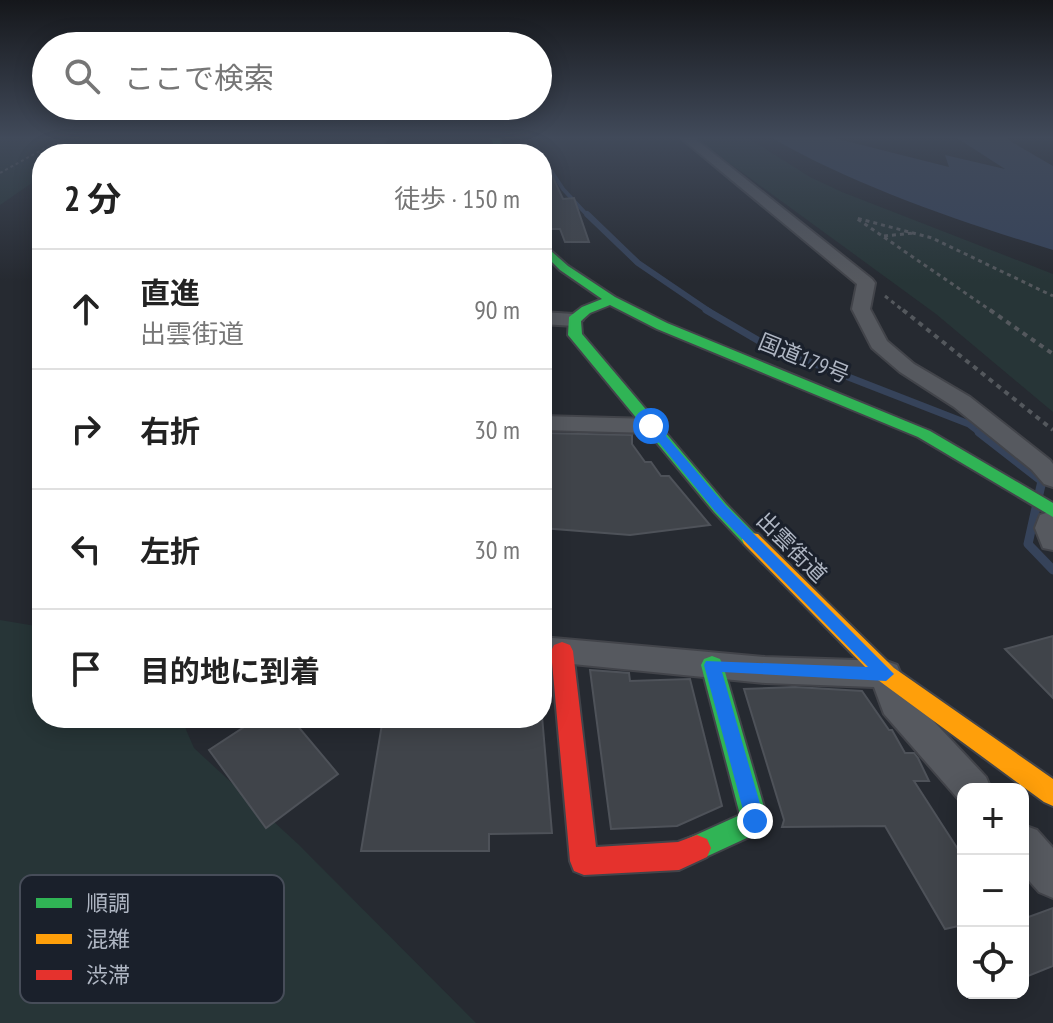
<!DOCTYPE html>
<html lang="ja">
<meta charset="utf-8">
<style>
:root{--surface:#fff;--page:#f6f6f6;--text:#222;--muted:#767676;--line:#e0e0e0}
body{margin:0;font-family:"PT Sans Narrow","Noto Sans JP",sans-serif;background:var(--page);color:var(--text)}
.controls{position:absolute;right:24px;bottom:24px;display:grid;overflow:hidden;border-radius:16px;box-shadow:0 4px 20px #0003}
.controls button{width:72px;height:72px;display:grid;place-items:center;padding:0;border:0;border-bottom:2px solid var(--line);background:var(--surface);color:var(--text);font:40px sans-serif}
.stop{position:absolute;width:24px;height:24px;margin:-18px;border:6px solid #1a73e8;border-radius:50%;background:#fff}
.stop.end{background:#1a73e8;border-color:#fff;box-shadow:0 2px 8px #0008}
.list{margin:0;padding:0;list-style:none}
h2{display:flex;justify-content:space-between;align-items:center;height:104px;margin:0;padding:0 32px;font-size:34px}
h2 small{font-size:26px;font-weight:400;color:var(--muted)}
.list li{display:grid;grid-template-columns:52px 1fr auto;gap:24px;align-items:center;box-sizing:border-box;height:120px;padding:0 32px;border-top:2px solid var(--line)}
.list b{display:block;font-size:30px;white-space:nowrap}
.list p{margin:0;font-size:26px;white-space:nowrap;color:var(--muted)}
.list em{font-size:26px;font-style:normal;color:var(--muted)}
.icon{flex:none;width:44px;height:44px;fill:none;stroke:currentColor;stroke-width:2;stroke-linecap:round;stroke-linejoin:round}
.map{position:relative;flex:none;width:1053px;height:1023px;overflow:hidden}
.search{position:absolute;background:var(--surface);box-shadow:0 4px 20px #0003;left:32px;top:32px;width:520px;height:88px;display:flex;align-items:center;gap:20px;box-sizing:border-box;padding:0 28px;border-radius:44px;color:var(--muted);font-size:30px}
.panel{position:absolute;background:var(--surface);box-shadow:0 4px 20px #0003;left:32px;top:144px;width:520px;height:584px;border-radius:32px}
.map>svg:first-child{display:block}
.green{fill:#273537}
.water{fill:#36435a}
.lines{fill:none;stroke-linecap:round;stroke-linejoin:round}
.stream-far3{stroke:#36435a;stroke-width:4}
.stream-far2{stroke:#36435a;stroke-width:6}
.stream-far1{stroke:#36435a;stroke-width:7}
.stream{stroke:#36435a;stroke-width:9}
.building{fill:#40444a;stroke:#4e5259;stroke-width:2}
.street-casing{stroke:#42444a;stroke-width:4}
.fast-casing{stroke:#42444a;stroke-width:4}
.slow-casing{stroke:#42444a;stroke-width:4}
.jam-casing{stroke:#42444a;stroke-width:4}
.path-far2{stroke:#54585d;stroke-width:2;stroke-dasharray:3 3;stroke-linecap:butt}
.path-far1{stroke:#54585d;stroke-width:3;stroke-dasharray:4 4;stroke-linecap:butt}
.path{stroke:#54585d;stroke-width:4;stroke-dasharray:5 5;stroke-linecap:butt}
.street{fill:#56595f;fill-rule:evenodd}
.fast{fill:#30b455;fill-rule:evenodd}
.slow{fill:#ff9f0a;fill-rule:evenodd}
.jam{fill:#e5322d;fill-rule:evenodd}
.route{fill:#1a73e8}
.labels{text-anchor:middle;stroke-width:6;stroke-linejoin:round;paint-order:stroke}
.street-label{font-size:22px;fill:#afb6c3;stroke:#1a202b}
.key{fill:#1a202b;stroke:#474d59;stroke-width:2}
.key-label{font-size:22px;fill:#afb6c3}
</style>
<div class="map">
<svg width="1053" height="1023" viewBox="0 0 1053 1023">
<rect width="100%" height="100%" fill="#262a31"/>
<path class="green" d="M 0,138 L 109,138 L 81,154 L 42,154 L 42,176 L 0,205 Z
M 695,138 L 748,138 L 810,177 L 842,192 L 1053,274 L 1053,412 L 936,314 Z
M 0,620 L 42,627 L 42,718 L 181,718 L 194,748 L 298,844 L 476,1023 L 0,1023 Z"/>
<path class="water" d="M 772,138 L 834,138 L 949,167 L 945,155 L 1005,169 L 957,138 L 1005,138 L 1053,166 L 1053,250 C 961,222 855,186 772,138 Z"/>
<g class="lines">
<path class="stream-far3" d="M 534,138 L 540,154
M 542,157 L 563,189 L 588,216"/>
<path class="stream-far2" d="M 587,214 L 638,263 L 710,312"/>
<path class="stream-far1" d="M 706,310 L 766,345 L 969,424 L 982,434"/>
<path class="stream" d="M 979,432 L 1042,481 L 1039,494
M 1036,508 L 1028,544 L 1053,570"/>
</g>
<path class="building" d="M 542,154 L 563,199 L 574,198 L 589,242 L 565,242 L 560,229 L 542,229 Z
M 542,433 L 632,435 L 632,444 L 645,462 L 651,462 L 661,476 L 669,476 L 710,525 L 630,535 L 542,528 Z
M 1053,636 L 1053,698 L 1005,649 Z
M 590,670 L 629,673 L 630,681 L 690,679 L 722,806 L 677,826 L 611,829 Z
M 795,687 L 862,691 L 889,730 L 892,730 L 905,753 L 914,753 L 918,758 L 929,781 L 914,781 L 963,857 L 963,925 L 945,929 L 885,826 L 782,827 L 784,820 L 744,689 Z
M 542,716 L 552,833 L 489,834 L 489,851 L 361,851 L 383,718 Z
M 258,718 L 291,718 L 338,774 L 266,828 L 209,750 Z
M 1053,908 L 1053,966 L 1023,978 L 1023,919 Z"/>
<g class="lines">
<g class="street-casing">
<path id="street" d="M 374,138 L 386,138 L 380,154 L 368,154 Z
M 681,138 L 694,138 L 872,279 L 875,283 L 870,309 L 887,341 L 914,364 L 970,397 L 1050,460 L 1053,464 L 1053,487 L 1044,484 L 1032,470 L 954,407 L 900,372 L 872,348 L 852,309 L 857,284 Z
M 542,312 L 574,314 L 583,320 L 574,326 L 542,324 Z
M 542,416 L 651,419 L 659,421 L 662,426 L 659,431 L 651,433 L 542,430 Z
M 1049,512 L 1053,513 L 1053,550 L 1043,548 L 1035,528 L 1040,515 Z
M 542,637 L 765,657 L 886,661 L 897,665 L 910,696 L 986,777 L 991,789 L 963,789 L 963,802 L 960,801 L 884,714 L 874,687 L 765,683 L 542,661 Z
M 1023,825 L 1037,830 L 1053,848 L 1053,898 L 1039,892 L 1023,874 Z"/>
</g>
<g class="fast-casing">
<path id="fast" d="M 491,138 L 499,138 L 505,154 L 497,154 Z
M 542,243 L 568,266 L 615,297 L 667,323 L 930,431 L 1053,503 L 1053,517 L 918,437 L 657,329 L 610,305 L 590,313 L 581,321 L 582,334 L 726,504 L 760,539 L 751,545 L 744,544 L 714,512 L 568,335 L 569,317 L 582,307 L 602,299 L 560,270 L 542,252 Z
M 712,656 L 720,659 L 723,665 L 768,821 L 764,830 L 697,861 L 687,857 L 683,848 L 687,839 L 740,815 L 701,665 L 704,659 Z"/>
</g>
<g class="slow-casing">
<path id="slow" d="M 751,533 L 758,534 L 894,668 L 1053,779 L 1053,806 L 1044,802 L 878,680 L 744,544 L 742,539 Z"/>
</g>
<g class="jam-casing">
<path id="jam" d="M 562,642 L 570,645 L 573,651 L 596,847 L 678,842 L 697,835 L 707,839 L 711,848 L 707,857 L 679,870 L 584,875 L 574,871 L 570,861 L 551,651 L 554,645 Z"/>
</g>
<path class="path-far2" d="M 0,173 L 63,138"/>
<path class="path-far1" d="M 884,236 L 914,233
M 885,296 L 905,312
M 993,312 L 856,218 L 932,238 L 1053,296"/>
<path class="path" d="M 903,310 L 1053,430
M 990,310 L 1053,354"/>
<use href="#street" class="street"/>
<use href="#fast" class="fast"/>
<use href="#slow" class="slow"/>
<use href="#jam" class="jam"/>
</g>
<linearGradient id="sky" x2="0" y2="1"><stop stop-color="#15171b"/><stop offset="0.49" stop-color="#414a5a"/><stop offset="1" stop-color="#414a5a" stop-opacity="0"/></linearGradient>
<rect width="1053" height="281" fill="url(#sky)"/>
<path class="route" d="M 647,423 L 655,423 L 725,505 L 894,674 L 886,681 L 722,672 L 765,821 L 762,827 L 755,830 L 749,827 L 746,821 L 704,665 L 706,661 L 868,667 L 715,511 L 647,428 Z"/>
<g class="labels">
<g class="street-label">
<text transform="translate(804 358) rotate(22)" y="8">国道179号</text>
<text transform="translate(792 547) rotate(45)" y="8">出雲街道</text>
</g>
</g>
<rect x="20" y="875" width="264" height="128" rx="12" class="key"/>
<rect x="36" y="898" width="36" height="10" fill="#30b455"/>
<rect x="36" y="934" width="36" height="10" fill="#ff9f0a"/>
<rect x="36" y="970" width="36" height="10" fill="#e5322d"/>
<g class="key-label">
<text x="86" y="911">順調</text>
<text x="86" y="947">混雑</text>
<text x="86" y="983">渋滞</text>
</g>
</svg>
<div class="controls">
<button>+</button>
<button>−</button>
<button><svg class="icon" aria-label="locate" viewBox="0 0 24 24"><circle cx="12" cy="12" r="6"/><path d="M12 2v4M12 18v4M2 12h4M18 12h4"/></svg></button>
</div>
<div class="stop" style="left:651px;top:426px"></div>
<div class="stop end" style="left:755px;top:821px"></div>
<div class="search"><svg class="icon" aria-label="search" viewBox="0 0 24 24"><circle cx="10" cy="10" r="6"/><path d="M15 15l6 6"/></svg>ここで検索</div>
<section class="panel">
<h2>2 分<small>徒歩 · 150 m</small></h2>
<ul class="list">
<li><svg class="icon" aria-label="ahead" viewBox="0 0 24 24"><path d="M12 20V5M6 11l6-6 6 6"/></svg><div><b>直進</b><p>出雲街道</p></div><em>90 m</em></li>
<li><svg class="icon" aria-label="right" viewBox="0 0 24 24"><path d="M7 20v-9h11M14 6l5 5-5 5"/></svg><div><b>右折</b></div><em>30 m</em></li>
<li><svg class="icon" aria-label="left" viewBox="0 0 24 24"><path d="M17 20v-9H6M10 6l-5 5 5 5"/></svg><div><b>左折</b></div><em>30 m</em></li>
<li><svg class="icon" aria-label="arrive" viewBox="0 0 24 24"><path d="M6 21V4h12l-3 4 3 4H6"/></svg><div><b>目的地に到着</b></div></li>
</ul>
</section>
</div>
